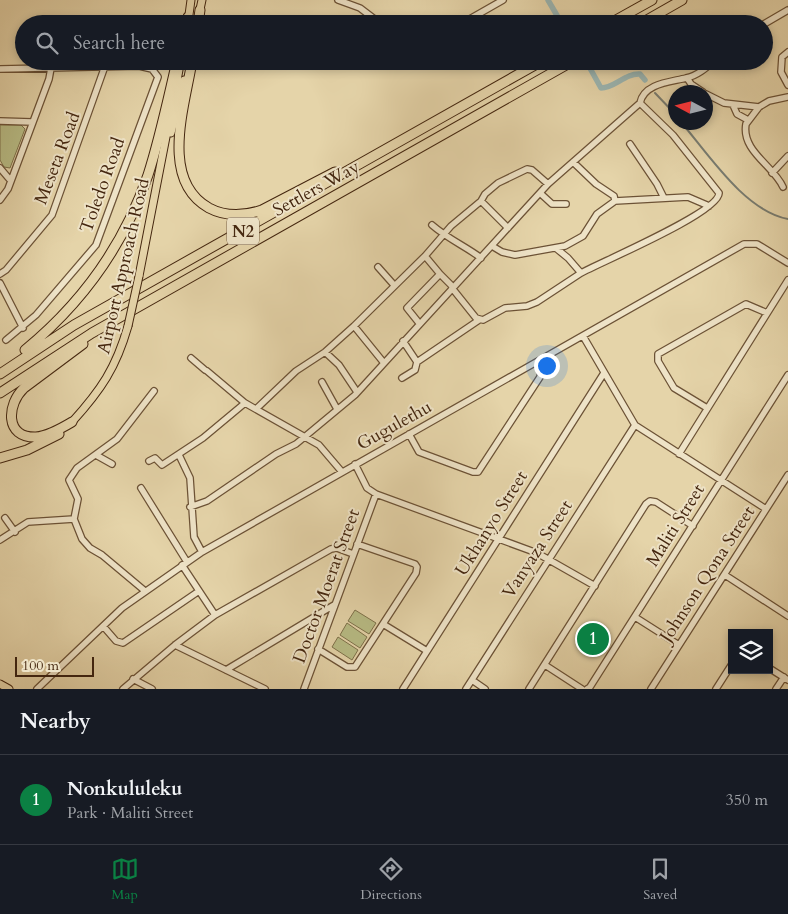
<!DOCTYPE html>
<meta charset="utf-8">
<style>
:root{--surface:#171b24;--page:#242831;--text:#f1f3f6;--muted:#9ea1a6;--line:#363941;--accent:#0b8043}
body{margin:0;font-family:Cardo,serif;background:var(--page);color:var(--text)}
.controls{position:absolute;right:15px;bottom:15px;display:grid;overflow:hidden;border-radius:0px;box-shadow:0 2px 8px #0003}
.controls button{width:45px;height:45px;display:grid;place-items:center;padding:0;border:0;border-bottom:1px solid var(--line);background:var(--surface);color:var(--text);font:25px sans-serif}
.compass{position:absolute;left:668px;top:85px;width:45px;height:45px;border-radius:50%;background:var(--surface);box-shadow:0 2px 8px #0003;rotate:277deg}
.scale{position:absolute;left:15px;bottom:12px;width:79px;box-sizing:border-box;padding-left:5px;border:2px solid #44260f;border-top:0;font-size:14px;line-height:18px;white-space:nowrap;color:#44260f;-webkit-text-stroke:4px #eee3c7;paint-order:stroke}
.you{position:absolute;left:546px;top:365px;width:18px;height:18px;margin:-12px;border:4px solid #fff;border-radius:50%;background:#1a73e8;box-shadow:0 0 0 8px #1a73e833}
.badge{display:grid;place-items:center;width:32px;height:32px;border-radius:50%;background:var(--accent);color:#fff;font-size:16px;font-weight:700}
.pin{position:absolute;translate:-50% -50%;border:2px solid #fff;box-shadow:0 1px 5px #0006}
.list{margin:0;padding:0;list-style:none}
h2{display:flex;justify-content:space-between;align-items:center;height:65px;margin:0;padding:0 20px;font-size:21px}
h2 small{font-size:16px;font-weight:400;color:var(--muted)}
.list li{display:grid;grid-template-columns:32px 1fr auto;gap:15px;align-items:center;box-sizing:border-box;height:90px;padding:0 20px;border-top:1px solid var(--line)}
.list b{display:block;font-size:19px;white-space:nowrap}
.list p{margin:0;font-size:16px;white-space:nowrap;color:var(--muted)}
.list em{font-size:16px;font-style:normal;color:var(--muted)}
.icon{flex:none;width:28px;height:28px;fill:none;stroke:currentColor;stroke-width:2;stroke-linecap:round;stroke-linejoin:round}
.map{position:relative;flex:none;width:788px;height:689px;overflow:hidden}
.search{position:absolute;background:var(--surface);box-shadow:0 2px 8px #0003;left:15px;right:15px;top:15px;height:55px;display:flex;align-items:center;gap:12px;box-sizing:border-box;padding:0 18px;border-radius:28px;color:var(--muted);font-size:19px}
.sheet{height:155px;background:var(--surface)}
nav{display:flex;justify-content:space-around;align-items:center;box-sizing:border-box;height:70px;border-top:1px solid var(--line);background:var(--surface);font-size:14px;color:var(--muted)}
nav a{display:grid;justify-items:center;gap:2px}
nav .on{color:var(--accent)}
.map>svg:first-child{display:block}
.green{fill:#b8bc85;stroke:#7e714a}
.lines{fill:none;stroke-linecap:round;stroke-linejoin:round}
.stream{stroke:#787c71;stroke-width:2}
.canal{stroke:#9ab6b3;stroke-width:5.5}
.minor-casing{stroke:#6c5236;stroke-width:8}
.major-casing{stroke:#44260f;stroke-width:9}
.highway-casing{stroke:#44260f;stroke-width:11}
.minor{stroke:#eee3c7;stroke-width:5.5}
.major{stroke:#e5d4a9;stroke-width:7}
.highway{stroke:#e5d4a9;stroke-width:9}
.major-bridge-casing{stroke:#44260f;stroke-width:9;stroke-linecap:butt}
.major-bridge{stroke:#e5d4a9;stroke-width:7}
.labels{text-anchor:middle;stroke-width:4;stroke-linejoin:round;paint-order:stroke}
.shield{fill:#eee3c7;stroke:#775f46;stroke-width:1}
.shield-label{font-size:16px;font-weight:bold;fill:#44260f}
.street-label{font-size:18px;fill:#44260f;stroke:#eee3c7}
</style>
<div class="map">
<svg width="788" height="689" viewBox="0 0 788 689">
<rect width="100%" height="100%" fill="#e5d4a9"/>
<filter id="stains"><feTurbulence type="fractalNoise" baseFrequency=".004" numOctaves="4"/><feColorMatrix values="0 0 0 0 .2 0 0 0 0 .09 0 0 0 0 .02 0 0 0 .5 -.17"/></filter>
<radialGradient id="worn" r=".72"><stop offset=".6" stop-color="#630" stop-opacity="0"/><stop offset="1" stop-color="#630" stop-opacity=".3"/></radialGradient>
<path class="green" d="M 0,125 L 21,125 L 25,129 L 10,168 L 4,167 L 0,160 Z
M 355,610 L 376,623 L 369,634 L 348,621 Z
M 347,623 L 367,637 L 360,648 L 340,635 Z
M 338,637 L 358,650 L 352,660 L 332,647 Z"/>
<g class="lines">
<path class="stream" d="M 655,93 L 676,115
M 681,122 C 709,155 745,211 788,219"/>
<path class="canal" d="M 548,0 L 562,24
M 586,61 L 601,88 C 615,88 625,73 640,74 L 645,80"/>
<g class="minor-casing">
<path id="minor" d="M 338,0 L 360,8 L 381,24
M 461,24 L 503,0
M 764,24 L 788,10
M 788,52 L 782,57 L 781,72 L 788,85
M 0,69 L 139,66 L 152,69 L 158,77 L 96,245 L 36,315 L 6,340
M 687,78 L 691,84 L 703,92
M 706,94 L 724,103 L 759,107 L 769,101 L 788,97
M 640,103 C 644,83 671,82 686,78 C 697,76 706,68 714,61
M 733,105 L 737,114 L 748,120
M 759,107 L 746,124 C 741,151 774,166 783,187
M 0,121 L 32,122
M 630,144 L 657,184 L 664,198
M 573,162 L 596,184 L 614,196 L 615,201
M 0,168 L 11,181
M 772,173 L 788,156
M 540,193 L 552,204 L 566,204
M 0,200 L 8,189 L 49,79 L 51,68
M 481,201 L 508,228
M 432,225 C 448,239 465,246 481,258
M 492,246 L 502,252 L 515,255 L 565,246 L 583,236 L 597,214 L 615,201 L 688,197 L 709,206
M 425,256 L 440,274
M 378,267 L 394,285
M 0,274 L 6,270 L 52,215 L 105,66
M 0,283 L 23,328
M 452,288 L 476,318 L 483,320 L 505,308 L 527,306 L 537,302 L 581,273
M 419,323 L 407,308 L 440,274 L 453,287
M 354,326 L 384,363
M 583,336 L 635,425 L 766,509
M 403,341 L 417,362 L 479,320
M 325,352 L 339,365 L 357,392
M 191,358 L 205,370
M 207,371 L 245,403 L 319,445 L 342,472
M 402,378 L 415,370 L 417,362
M 322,382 L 337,409
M 707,408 L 674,388 L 658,361 L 658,354 L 746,304 L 767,313
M 256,409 L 296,371 L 325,352 L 354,326 L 425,256 L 451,226 L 481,201 L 485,194 L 498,183 L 527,169 L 532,170 L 548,184
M 409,434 L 419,452 L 473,472 L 478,472 L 540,377 L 541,372 L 538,362
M 679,454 L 788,280
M 96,455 L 112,464
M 179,455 L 190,478 L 194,537 L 202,552
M 149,461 L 155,458 L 162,465 L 203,438 L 245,403
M 355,464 L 367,488 L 376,494 L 537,553 L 595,586
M 141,488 L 187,562
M 190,507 L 207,501 L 276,454 L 296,444 L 355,395 L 548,184 L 640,103 L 673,135 L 719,193 C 720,212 601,262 581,273 L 568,258 L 557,249
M 5,518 L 15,532
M 0,540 L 28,522 L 74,519
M 182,565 L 215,615
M 725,575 L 788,616
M 145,591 L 102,555 L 90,548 L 82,539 L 74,519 L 78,499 L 69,480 L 77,468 L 117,439 L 154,391
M 635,617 L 679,645
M 383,624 L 427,651
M 103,626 L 116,641 L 123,643 L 199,591
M 175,645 L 265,689
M 318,649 L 347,667 L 355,667 L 416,573 L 417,567 L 415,564 L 357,544
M 545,665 L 582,689
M 769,668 L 788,680
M 226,670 L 334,605
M 133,679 L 152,689
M 472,680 L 485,689
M 37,689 L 122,608 L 202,552 L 744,244 L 757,244 L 788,263
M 123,689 L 175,645 L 215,615 L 331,549 L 337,548 L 353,554
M 304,689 L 376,494
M 403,689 L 604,373
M 466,689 L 635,425
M 529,689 L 646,504 L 650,501 L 656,502 L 693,526
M 587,689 L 590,687 L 788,375
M 651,689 L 788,475
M 716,689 L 732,664
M 776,689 L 784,677"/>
</g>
<g class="major-casing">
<path id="major" d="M 199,14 L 202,0
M 188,22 L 191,0
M 171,133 L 184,80
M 139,276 L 179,70
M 72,422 C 101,390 116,368 128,326
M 0,684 L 9,689"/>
</g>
<g class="highway-casing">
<path id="highway" d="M 187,24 L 188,17
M 198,24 L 200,10
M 609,24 L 652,0
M 640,24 L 682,0
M 192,61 C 185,106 159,180 209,208 C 226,217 244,216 262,210 L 335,172
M 25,350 C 81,304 124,245 148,175 C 160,138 168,99 177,61
M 0,374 L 74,325 L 542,61
M 0,393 L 92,333 L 573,61
M 72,422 C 62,428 48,436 36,437 C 4,438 7,404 24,388 L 83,344
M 0,458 L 27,450 L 59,434"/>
</g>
<use href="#minor" class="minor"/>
<use href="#major" class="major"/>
<use href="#highway" class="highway"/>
<g class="major-bridge-casing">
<path id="major-bridge" d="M 128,326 L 139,276"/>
</g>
<use href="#major-bridge" class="major-bridge"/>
</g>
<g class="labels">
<rect class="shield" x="227" y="217.5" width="32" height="27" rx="4"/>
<g class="shield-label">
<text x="243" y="237">N2</text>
</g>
<g class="street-label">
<text transform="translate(57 158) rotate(-69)" y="6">Meseta Road</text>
<text transform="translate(102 185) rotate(-70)" y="6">Toledo Road</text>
<text transform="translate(316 188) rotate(-29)" y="6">Settlers Way</text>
<text transform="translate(123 266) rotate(-77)" y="6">Airport Approach Road</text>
<text transform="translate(394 425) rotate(-29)" y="6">Gugulethu</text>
<text transform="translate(491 523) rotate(-58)" y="6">Ukhanyo Street</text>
<text transform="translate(675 525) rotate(-58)" y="6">Maliti Street</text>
<text transform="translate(537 549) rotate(-57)" y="6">Vanyaza Street</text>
<text transform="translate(707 574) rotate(-57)" y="6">Johnson Qona Street</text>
<text transform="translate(326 586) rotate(-70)" y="6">Doctor Moerat Street</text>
</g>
</g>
<rect width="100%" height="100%" filter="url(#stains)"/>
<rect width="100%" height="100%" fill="url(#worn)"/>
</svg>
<div class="controls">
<button><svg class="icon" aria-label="layers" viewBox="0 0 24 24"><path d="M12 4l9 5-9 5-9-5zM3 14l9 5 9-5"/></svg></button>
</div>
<svg class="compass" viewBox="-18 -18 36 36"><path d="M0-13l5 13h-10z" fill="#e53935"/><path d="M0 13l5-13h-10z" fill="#9ea1a6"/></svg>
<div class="scale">100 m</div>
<div class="you"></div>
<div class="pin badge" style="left:593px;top:639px">1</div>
<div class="search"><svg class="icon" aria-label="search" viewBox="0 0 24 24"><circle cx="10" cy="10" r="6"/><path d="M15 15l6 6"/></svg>Search here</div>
</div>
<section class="sheet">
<h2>Nearby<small></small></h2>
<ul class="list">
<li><span class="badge">1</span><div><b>Nonkululeku</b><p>Park · Maliti Street</p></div><em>350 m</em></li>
</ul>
</section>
<nav>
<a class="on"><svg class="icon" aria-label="map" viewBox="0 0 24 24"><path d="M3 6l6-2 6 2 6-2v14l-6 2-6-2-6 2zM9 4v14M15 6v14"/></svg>Map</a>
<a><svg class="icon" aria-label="directions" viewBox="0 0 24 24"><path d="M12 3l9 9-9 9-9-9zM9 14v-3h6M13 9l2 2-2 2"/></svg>Directions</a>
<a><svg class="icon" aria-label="saved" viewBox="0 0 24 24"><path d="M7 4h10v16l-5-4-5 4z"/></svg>Saved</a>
</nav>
